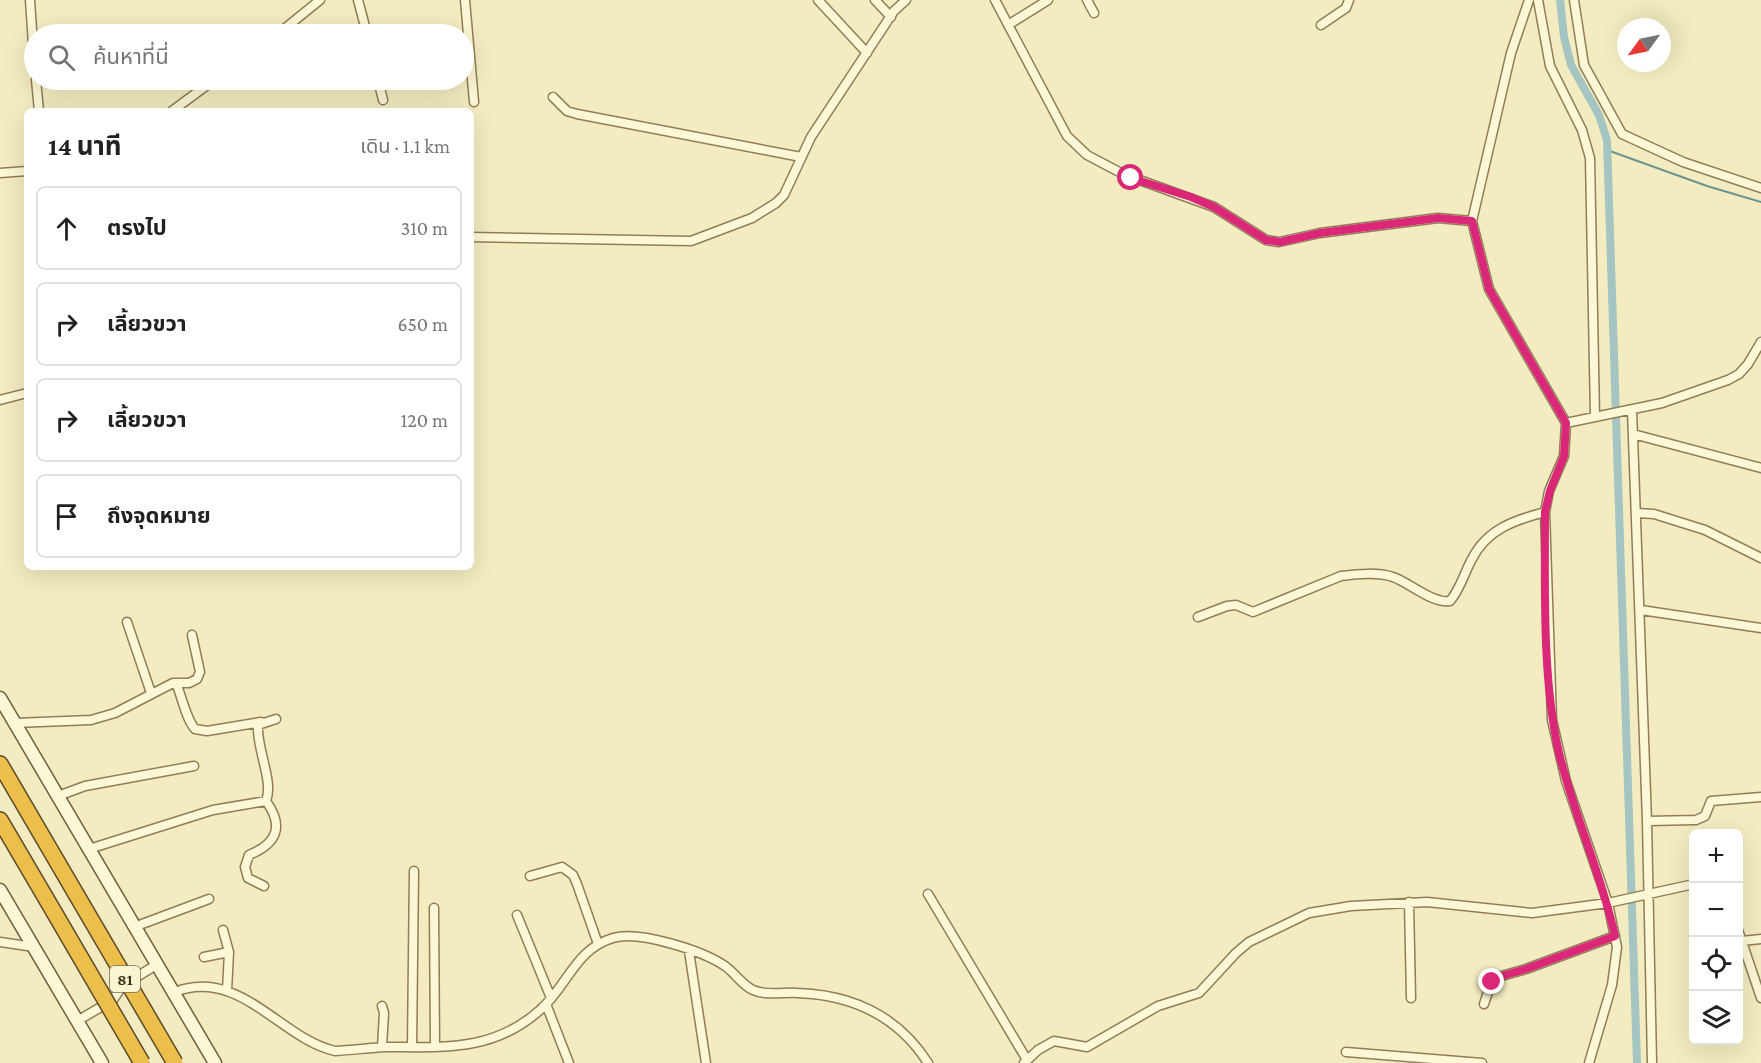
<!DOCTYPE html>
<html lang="th">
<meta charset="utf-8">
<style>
:root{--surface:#fff;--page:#f2f2f2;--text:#202124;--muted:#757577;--line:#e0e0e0}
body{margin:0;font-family:"Crimson Pro","Noto Sans Thai",serif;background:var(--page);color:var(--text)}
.controls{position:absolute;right:18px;bottom:18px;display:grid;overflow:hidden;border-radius:9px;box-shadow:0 6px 24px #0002}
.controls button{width:54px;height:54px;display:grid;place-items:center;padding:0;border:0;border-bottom:2px solid var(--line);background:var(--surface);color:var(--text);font:30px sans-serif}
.compass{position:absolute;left:1617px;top:18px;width:54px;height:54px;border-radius:50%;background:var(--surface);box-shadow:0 6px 24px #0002;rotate:237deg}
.stop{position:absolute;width:18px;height:18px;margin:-14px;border:4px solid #db2777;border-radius:50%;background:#fff}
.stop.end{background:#db2777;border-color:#fff;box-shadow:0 2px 6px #0008}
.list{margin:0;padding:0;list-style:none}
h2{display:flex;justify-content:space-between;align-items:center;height:78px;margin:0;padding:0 24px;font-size:26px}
h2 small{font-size:20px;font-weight:400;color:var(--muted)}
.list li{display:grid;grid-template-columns:39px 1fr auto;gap:18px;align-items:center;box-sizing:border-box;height:84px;margin:0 12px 12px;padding:0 12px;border:2px solid var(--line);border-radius:9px}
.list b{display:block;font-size:22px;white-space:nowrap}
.list em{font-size:20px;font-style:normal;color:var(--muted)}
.icon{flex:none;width:33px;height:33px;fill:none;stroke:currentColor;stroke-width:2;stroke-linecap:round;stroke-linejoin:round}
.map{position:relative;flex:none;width:1761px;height:1063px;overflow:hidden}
.search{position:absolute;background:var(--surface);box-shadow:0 6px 24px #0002;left:24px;top:24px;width:450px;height:66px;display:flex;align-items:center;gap:15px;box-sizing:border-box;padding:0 21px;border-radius:33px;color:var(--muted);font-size:22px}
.panel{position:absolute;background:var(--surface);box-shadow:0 6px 24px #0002;left:24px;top:108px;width:450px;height:462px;border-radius:9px}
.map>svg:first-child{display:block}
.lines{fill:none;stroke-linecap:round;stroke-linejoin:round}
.stream{stroke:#6a9491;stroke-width:2}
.canal{stroke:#a4c5c1;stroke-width:8}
.minor-casing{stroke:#8f7e56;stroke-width:11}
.secondary-casing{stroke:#715e3a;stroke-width:15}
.motorway-casing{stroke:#5c4a2b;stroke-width:18}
.minor{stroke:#fcf7d6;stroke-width:8}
.secondary{stroke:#fcf7d6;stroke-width:12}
.motorway{stroke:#ebbf49;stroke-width:15}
.motorway-bridge-casing{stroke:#5c4a2b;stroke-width:18;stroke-linecap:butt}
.motorway-bridge{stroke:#ebbf49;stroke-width:15}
.route{stroke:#db2777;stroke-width:8}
.labels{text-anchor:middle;stroke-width:5;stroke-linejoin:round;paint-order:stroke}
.shield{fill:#f9f5d2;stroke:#756c53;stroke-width:1.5}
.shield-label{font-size:16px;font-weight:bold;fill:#3d321c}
</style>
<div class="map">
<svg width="1761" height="1063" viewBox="0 0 1761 1063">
<rect width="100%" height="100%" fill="#f3ecc1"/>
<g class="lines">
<path class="stream" d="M 1607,150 L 1707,186 L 1761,202"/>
<path class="canal" d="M 1560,0 L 1564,37 L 1571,65 L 1599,115 L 1607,140 L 1637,1063"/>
<g class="minor-casing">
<path id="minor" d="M 30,0 L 34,59
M 358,0 L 367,34
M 465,0 L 474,102
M 818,0 L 867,53
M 875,0 L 891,17
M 995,0 L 1067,136 L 1087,155 L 1123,174 L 1214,207 L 1266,240 L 1279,242 L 1320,233 L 1438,218 L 1472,221 L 1489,289 L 1566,423 L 1564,456 L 1549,491 L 1545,512 L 1552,720 L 1566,781 L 1608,903 L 1617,947 L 1612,985 L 1589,1063
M 1087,0 L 1094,13
M 1538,0 L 1550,66 L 1582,130 L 1590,158 L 1595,417
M 1574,0 L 1584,65 L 1622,134 L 1683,162 L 1761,188
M 1008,25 L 1048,0
M 1321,25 L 1346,8 L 1349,0
M 278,34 L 320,0
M 36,80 L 39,111
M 378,80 L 383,100
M 553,97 L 567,111 L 577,114 L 801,157
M 172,111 L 214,80
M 0,173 L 27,171
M 1472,221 L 1511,53 L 1529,0
M 471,237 L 691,241 L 752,218 L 776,203 L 784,195 L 811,137 L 894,11 L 906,0
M 0,400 L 27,393
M 1632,410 L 1647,821 L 1652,1063
M 1566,423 L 1662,403 L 1728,380 L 1739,374 L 1748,364 L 1761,342
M 1633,434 L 1761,468
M 1637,513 L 1654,514 L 1705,530 L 1761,558
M 1641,610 L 1761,628
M 1198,617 L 1227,606 L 1236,605 L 1253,612 L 1341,576 C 1358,574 1377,572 1393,577 C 1410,583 1433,604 1450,601 C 1461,588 1464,573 1472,559 C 1487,529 1515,520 1545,512
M 127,622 L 151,693
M 176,683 C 182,697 186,719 195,729 L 207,731 L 261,722
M 15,723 L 91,720 L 115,713 L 173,683 L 189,683 L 197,679 L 200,672 L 192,635
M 58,796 L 85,786 L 194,766
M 266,801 C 274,781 256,748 258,725 L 276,719
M 1647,821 L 1696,820 L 1705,816 L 1711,801 L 1761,797
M 89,849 L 213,810 L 266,801 C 285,827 276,844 249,855 L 245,867 L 248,878 L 264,886
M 530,876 L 562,867 L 573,875 L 577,884 L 598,944
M 928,894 L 1027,1060
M 1409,902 L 1411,998
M 434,908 L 435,1047
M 517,915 L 551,998
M 134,927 L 209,899
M 223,930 L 229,952 L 227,991
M 1738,930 L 1761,998
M 1742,941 L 1761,939
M 0,942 L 34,947
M 689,951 L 706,1063
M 204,957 L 229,952
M 172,993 C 239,965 280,1039 335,1051 C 352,1050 369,1048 385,1047 C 444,1047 493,1052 540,1010 C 567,987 575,949 613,938 C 639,930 703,951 725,966 C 735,973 742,985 753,990 C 765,996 785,992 798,993 C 852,995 898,1016 928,1063
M 546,1004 L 569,1063
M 1484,1004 L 1490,986 L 1498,977 L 1526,969 L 1615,936
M 382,1006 L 384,1013 L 382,1047
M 77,1021 L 113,1000 L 122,986 L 156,965
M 412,1047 L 414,871
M 1346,1052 L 1482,1063
M 1024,1063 L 1038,1050 L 1054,1041 L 1087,1047 L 1158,1006 L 1199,993 L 1236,953 L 1249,942 L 1309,913 L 1351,906 L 1427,902 L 1532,913 L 1608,903 L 1694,884"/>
</g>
<g class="secondary-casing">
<path id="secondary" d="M 0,698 L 215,1063
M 0,890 L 102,1063"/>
</g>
<g class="motorway-casing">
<path id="motorway" d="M 0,764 L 76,894
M 0,820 L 54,912"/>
</g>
<use href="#minor" class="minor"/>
<use href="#secondary" class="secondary"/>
<use href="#motorway" class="motorway"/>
<g class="motorway-bridge-casing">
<path id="motorway-bridge" d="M 76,894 L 175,1063
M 54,912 L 142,1063"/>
</g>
<use href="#motorway-bridge" class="motorway-bridge"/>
</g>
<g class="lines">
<path class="route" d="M 1131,178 L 1191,197 L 1214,207 L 1266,240 L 1280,242 L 1320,233 L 1438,218 L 1472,221 L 1489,289 L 1566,423 L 1564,456 L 1550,491 L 1545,512 C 1545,588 1542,679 1559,753 C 1574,815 1601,873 1615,936 L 1526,969 L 1498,977 L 1492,982"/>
</g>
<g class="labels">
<rect class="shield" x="110" y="966" width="30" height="26" rx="4.5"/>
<g class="shield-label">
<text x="125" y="985">81</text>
</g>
</g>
</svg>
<div class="controls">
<button>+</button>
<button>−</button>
<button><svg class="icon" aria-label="locate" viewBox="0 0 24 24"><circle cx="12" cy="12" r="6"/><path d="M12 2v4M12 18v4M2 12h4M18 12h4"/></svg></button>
<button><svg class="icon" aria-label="layers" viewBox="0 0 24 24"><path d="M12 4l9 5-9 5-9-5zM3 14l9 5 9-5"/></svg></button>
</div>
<svg class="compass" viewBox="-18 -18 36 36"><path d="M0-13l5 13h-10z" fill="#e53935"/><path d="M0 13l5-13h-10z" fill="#757577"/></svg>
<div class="stop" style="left:1131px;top:178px"></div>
<div class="stop end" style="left:1492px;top:982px"></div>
<div class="search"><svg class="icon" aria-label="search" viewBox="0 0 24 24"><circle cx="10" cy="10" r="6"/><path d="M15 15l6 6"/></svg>ค้นหาที่นี่</div>
<section class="panel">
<h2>14 นาที<small>เดิน · 1.1 km</small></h2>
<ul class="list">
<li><svg class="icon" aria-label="ahead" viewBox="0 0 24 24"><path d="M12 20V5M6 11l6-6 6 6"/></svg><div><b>ตรงไป</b></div><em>310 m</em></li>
<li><svg class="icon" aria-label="right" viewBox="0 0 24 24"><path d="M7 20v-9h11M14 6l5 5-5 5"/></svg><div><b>เลี้ยวขวา</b></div><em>650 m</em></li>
<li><svg class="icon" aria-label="right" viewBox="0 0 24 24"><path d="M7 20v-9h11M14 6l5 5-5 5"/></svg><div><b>เลี้ยวขวา</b></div><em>120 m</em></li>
<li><svg class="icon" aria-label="arrive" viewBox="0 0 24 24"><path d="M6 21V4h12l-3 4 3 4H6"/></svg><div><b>ถึงจุดหมาย</b></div></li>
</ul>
</section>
</div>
